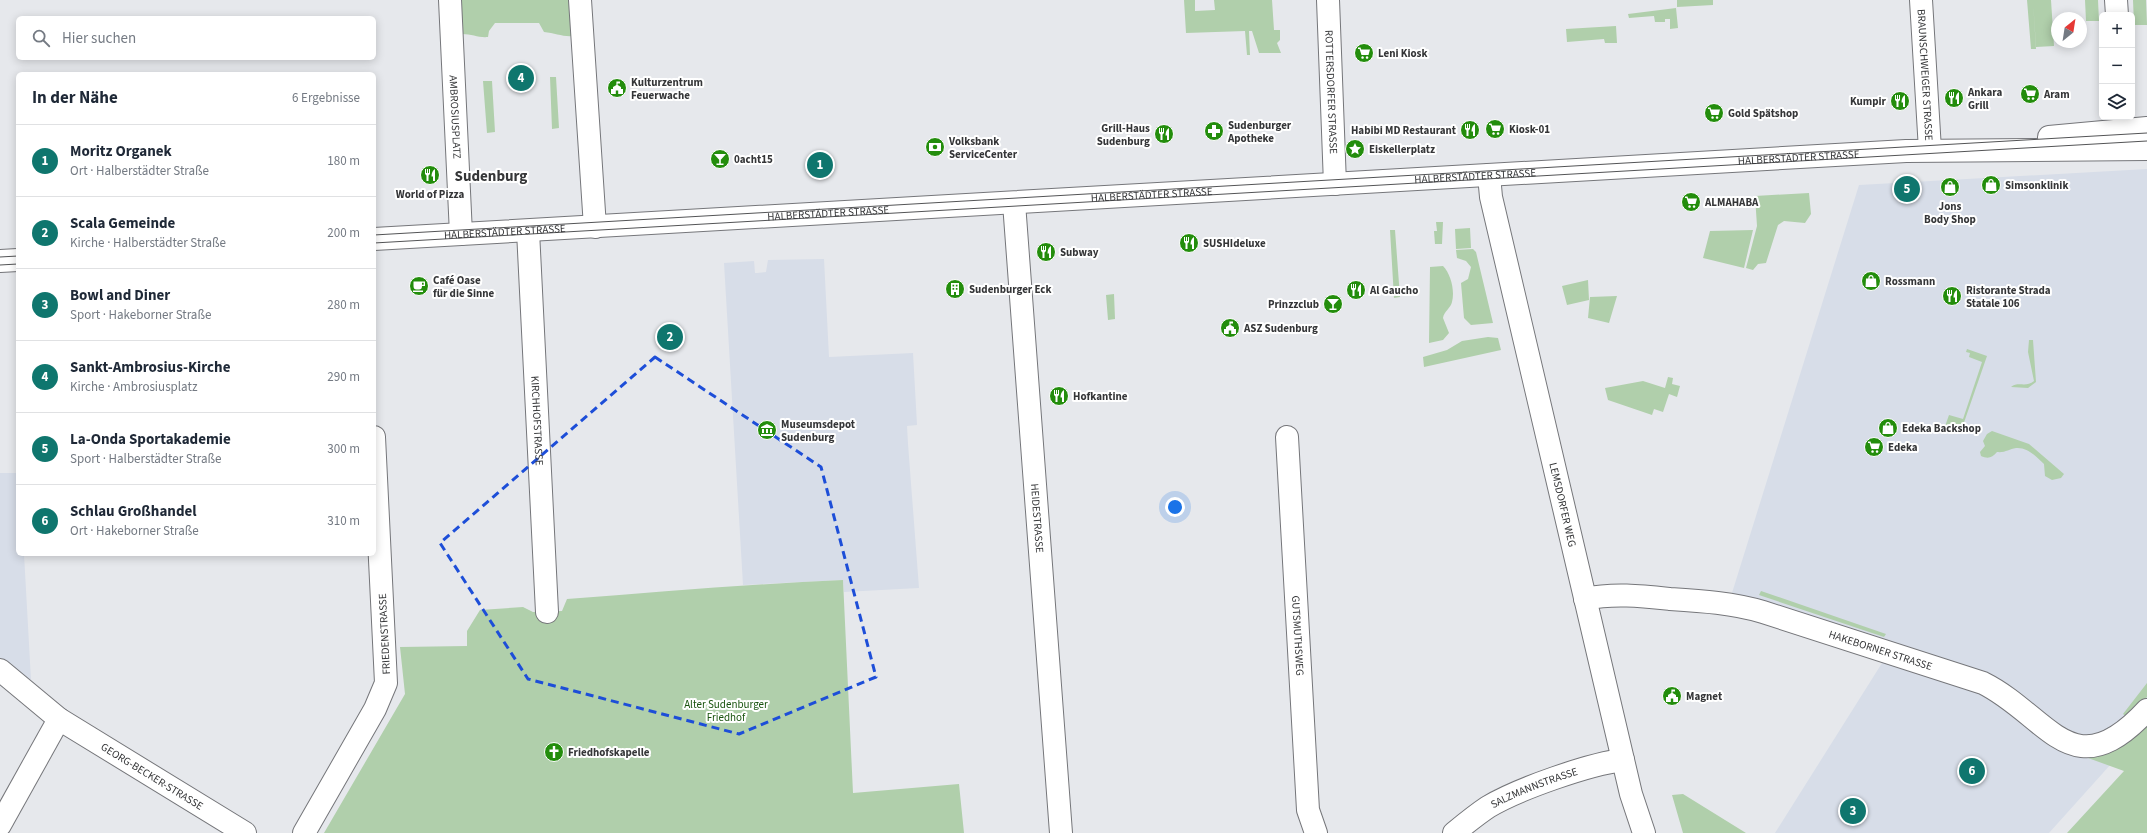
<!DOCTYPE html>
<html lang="de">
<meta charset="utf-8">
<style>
:root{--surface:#fff;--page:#f2f2f3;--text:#1f2937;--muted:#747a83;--line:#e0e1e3;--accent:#0f766e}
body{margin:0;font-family:"Source Sans 3",sans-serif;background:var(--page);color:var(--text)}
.controls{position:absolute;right:12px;top:12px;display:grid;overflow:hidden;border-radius:6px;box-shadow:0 2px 10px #0003}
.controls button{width:36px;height:36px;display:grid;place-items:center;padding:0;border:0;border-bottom:1px solid var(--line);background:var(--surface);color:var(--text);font:20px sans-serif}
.compass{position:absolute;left:2051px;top:12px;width:36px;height:36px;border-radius:50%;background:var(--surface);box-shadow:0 2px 10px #0003;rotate:30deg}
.you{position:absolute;left:1175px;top:507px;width:14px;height:14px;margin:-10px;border:3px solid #fff;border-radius:50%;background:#1a73e8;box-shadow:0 0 0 6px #1a73e833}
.badge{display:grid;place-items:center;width:26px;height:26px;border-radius:50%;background:var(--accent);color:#fff;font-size:13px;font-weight:700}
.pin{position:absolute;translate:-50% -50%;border:2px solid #fff;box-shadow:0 1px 4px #0006}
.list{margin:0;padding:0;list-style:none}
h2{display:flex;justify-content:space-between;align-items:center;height:52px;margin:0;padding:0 16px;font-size:17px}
h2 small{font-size:13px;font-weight:400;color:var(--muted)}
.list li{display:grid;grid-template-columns:26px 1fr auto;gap:12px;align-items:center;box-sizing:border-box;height:72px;padding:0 16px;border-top:1px solid var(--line)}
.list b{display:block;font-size:15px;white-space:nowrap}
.list p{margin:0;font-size:13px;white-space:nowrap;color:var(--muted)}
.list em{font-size:13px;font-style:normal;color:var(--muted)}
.icon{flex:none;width:22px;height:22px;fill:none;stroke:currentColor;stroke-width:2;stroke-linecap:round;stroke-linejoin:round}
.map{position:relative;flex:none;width:2147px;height:833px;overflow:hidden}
.search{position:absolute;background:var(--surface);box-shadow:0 2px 10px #0003;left:16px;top:16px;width:360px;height:44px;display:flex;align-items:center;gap:10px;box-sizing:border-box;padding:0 14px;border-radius:6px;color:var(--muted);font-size:15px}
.panel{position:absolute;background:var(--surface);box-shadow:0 2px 10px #0003;left:16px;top:72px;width:360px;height:484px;border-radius:6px}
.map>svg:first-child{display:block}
.built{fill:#d7dde8}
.green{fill:#b0cfab}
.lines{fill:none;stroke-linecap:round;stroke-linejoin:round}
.minor-casing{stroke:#75767a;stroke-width:24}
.tertiary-casing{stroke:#75767a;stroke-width:24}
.minor{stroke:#fff;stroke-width:22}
.tertiary{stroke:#fff;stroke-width:22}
.tram{stroke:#535456;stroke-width:1}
.marked{fill:none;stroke:#1d4ed8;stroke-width:3;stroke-dasharray:8 5;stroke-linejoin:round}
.labels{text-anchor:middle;stroke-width:4;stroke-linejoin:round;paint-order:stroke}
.poi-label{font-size:11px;font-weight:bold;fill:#353638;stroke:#fff;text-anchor:start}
.street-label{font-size:11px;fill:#353638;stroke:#fff}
.park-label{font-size:11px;fill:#18530e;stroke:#fff}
.district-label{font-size:15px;font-weight:bold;fill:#353638;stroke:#fff}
</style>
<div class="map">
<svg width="2147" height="833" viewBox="0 0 2147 833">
<rect width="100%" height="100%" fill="#e6e8ec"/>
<path class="built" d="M 2147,169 L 2147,724 L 2049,833 L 1775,833 L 1894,644 L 1732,593 L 1859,185 Z
M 824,259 L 829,357 L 913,353 L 917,425 L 907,426 L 908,444 L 919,588 L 844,592 L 843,580 L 743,585 L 724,263 L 754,261 L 755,273 L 757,273 L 766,272 L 768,260 Z
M 0,473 L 18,473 L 18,554 L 24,554 L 31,680 L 0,660 Z"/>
<path class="green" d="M 461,0 L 572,0 L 573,36 C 563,37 555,33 544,32 L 539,23 L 495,23 L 489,31 L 488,37 C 479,38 472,34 462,34 Z
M 1184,0 L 1195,0 L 1195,11 L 1215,10 L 1214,0 L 1272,0 L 1274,30 L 1280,30 L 1280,40 L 1277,43 L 1281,53 L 1259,53 L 1252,31 L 1249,31 L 1250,55 L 1247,55 L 1245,31 L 1186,33 Z
M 1677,0 L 1713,0 L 1713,5 L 1677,7 Z
M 2027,0 L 2033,0 L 2036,49 L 2031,49 Z
M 2033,0 L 2051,0 L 2054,46 L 2036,47 Z
M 2085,0 L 2098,0 L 2099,21 L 2086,21 Z
M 2133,0 L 2146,0 L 2147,25 L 2134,25 Z
M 1676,8 L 1678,28 L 1670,29 L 1670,19 L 1665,19 L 1665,22 L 1655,22 L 1654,16 L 1629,18 L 1628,14 Z
M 1616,26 L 1617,43 L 1605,43 L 1604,39 L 1567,42 L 1566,29 Z
M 550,77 L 556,77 L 559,128 L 552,129 Z
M 483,81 L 492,81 L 495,132 L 487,133 Z
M 1809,193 L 1811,214 L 1805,223 L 1784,221 L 1778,225 L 1766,263 L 1758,264 L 1753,270 L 1746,268 L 1757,226 L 1755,196 Z
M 1436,222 L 1443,222 L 1442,244 L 1435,244 L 1434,231 L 1437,231 Z
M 1470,228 L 1471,248 L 1456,249 L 1455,229 Z
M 1390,230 L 1395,230 L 1400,297 L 1394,298 Z
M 1753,230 L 1744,268 L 1703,258 L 1710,231 Z
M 1473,249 L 1476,252 L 1493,323 L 1471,325 L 1464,318 L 1461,283 L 1468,279 L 1471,267 L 1466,261 L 1457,258 L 1456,250 Z
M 1443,266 C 1451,274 1455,291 1452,302 C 1451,308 1444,311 1443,318 L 1449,333 L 1443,340 L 1429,343 L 1430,267 Z
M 1588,280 L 1589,300 L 1567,305 L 1562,286 Z
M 1114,294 L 1115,319 L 1108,320 L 1106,295 Z
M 1617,296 L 1609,323 L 1588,318 L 1590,297 Z
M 1488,337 L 1498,338 L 1501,350 L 1424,367 L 1423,357 L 1447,350 L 1462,341 Z
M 2029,340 L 2033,340 L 2036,382 L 2028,388 L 2011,387 C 2018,381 2026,388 2034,381 L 2028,352 Z
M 1967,349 L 1987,356 L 1960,434 L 1944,429 L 1949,415 L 1963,419 L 1982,362 L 1969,357 L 1970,353 L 1966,352 Z
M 1668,377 L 1673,378 L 1672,384 L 1680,386 L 1677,397 L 1669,394 L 1663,412 L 1654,409 L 1652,415 L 1608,400 L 1605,388 L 1643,381 L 1665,388 Z
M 1992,431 L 2029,444 L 2064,474 L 2061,478 L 2052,480 L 2045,476 L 2044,464 C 2036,457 2028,447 2016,448 C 2009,449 2005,453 1997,452 C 1992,458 1988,459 1981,456 L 1980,452 L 1985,446 L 1983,441 L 1987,434 Z
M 843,580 L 853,793 L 959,784 L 964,833 L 324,833 L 405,694 L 400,647 L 467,646 L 467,631 L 480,610 L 523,607 L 533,612 L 562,611 L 567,599 C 659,592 751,584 843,580 Z
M 1761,591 L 1886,634 L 1884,637 L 1759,595 Z
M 2147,683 L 2147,697 L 2128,718 L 2123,714 Z
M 2147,722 L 2147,833 L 2067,833 L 2124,771 L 2088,758 L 2109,753 Z
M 1683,794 L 1746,833 L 1683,833 L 1672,795 Z"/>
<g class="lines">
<g class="minor-casing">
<g id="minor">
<path id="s1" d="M 450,0 L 461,234"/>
<path d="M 580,0 L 595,227"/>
<path id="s2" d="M 1328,0 L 1335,184"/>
<path id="s3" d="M 1921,0 L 1930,150"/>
<path d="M 2116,0 L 2117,15"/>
<path id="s4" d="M 1014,203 L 1061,833"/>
<path id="s5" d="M 528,231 L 547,612"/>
<path id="s6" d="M 1287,437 L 1308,810 L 1316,833"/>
<path id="s7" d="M 1585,599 C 1613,593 1641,596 1670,599 C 1702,601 1733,603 1763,612 L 1983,683 C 2049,716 2072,791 2147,710"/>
<path id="s8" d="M 0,670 L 59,719 L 245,833"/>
<path d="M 0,825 L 59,719"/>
<path d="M 304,833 L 375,709 L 386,683 L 374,437"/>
<path id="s9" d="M 1454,833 C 1465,824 1476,815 1488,807 C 1518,789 1589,764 1623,760"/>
</g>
</g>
<g class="tertiary-casing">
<g id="tertiary">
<path d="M 2049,137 L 2147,128"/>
<path id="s10" d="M 1489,175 L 1491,197 L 1631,794 L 1644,833"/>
<path id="s11" d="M 374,239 L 1906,151 L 2147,149"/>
<path d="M 0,261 L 18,260"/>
</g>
</g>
<use href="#minor" class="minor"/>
<use href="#tertiary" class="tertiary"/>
<path class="tram" d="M 374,235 L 2147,133
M 374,243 L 2147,141
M 0,257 L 18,256
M 0,265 L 18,264"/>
</g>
<path class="marked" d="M 655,357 L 821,467 L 876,677 L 739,734 L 528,679 L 440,543 Z"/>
<defs>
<g id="supermarket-disc" transform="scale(1)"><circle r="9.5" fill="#238d0c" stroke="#fff"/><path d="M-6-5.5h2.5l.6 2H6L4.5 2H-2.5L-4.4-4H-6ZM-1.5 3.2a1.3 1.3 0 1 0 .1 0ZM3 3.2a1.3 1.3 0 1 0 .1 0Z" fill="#fff"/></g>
<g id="civic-disc" transform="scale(1)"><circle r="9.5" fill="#238d0c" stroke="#fff"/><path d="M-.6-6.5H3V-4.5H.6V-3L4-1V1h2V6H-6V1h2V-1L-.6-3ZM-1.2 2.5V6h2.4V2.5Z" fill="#fff"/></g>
<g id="restaurant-disc" transform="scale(1)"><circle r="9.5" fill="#238d0c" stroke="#fff"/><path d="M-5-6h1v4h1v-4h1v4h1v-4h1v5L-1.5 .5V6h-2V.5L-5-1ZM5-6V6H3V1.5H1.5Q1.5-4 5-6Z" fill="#fff"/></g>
<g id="pharmacy-disc" transform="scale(1)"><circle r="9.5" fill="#238d0c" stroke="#fff"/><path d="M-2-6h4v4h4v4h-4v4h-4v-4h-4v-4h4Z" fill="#fff"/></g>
<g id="bank-disc" transform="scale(1)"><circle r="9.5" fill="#238d0c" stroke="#fff"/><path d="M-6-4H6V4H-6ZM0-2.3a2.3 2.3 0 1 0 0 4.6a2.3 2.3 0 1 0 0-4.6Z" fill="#fff"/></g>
<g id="sight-disc" transform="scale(1)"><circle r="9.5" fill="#238d0c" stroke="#fff"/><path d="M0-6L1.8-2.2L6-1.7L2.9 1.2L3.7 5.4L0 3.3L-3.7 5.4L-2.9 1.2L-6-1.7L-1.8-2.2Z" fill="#fff"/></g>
<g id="bar-disc" transform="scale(1)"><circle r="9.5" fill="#238d0c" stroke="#fff"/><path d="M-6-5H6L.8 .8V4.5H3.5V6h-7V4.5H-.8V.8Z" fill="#fff"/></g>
<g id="shop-disc" transform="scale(1)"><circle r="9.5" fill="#238d0c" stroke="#fff"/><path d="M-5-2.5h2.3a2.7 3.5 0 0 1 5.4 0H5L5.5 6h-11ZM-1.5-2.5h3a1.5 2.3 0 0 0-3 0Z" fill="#fff"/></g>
<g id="cafe-disc" transform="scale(1)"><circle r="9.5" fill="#238d0c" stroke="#fff"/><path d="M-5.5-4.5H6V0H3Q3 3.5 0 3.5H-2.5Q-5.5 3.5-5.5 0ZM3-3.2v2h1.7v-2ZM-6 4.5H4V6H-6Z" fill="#fff"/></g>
<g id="building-disc" transform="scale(1)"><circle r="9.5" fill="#238d0c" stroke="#fff"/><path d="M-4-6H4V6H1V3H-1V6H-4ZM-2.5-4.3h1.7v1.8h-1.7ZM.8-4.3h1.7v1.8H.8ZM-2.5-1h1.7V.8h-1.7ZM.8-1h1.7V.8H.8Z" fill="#fff"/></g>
<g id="museum-disc" transform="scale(1)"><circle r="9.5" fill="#238d0c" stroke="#fff"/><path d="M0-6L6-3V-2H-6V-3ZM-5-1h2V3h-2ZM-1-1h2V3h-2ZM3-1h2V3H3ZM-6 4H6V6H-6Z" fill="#fff"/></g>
<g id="church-disc" transform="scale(1)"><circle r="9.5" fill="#238d0c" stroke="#fff"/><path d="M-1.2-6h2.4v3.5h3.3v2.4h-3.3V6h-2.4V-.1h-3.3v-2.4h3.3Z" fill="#fff"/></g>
</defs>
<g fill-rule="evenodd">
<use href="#supermarket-disc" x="1364" y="53"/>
<use href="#civic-disc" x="617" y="88"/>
<use href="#supermarket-disc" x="2030" y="94"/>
<use href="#restaurant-disc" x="1954" y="98"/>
<use href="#restaurant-disc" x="1900" y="101"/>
<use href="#supermarket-disc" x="1714" y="113"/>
<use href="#supermarket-disc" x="1495" y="129"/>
<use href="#restaurant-disc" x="1470" y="130"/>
<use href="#pharmacy-disc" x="1214" y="131"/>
<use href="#restaurant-disc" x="1164" y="134"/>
<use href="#bank-disc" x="935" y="147"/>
<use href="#sight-disc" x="1355" y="149"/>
<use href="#bar-disc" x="720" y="159"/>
<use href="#restaurant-disc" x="430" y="175"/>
<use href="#shop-disc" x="1991" y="185"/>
<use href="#shop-disc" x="1950" y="187"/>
<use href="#supermarket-disc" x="1691" y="202"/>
<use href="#restaurant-disc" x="1189" y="243"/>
<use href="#restaurant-disc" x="1046" y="252"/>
<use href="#shop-disc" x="1871" y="281"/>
<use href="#cafe-disc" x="419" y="286"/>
<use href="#building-disc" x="955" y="289"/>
<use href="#restaurant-disc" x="1356" y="290"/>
<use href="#restaurant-disc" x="1952" y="296"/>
<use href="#bar-disc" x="1333" y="304"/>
<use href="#civic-disc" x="1230" y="328"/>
<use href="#restaurant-disc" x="1059" y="396"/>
<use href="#shop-disc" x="1888" y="428"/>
<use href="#museum-disc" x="767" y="430"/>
<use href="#supermarket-disc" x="1874" y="447"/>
<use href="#civic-disc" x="1672" y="696"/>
<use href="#church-disc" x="554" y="752"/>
</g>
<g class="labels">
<g class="poi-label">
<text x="1378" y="57">Leni Kiosk</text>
<text x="631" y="86">Kulturzentrum<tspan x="631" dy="13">Feuerwache</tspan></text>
<text x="1968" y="96">Ankara<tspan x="1968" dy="13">Grill</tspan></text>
<text x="2044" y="98">Aram</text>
<text x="1886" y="105" text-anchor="end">Kumpir</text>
<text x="1728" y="117">Gold Spätshop</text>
<text x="1228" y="129">Sudenburger<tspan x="1228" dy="13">Apotheke</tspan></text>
<text x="1150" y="132" text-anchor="end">Grill-Haus<tspan x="1150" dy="13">Sudenburg</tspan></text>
<text x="1509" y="133">Kiosk-01</text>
<text x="1456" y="134" text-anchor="end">Habibi MD Restaurant</text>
<text x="949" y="145">Volksbank<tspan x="949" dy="13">ServiceCenter</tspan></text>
<text x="1369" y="153">Eiskellerplatz</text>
<text x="734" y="163">0acht15</text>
<text x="2005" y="189">Simsonklinik</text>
<text x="430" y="198" text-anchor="middle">World of Pizza</text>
<text x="1705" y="206">ALMAHABA</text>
<text x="1950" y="210" text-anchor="middle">Jons<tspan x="1950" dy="13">Body Shop</tspan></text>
<text x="1203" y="247">SUSHIdeluxe</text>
<text x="1060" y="256">Subway</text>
<text x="433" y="284">Café Oase<tspan x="433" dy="13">für die Sinne</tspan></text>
<text x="1885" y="285">Rossmann</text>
<text x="969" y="293">Sudenburger Eck</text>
<text x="1370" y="294">Al Gaucho</text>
<text x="1966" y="294">Ristorante Strada<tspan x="1966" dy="13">Statale 106</tspan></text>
<text x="1319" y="308" text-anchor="end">Prinzzclub</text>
<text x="1244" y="332">ASZ Sudenburg</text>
<text x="1073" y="400">Hofkantine</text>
<text x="781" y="428">Museumsdepot<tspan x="781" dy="13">Sudenburg</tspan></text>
<text x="1902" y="432">Edeka Backshop</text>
<text x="1888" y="451">Edeka</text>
<text x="1686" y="700">Magnet</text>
<text x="568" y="756">Friedhofskapelle</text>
</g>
<g class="street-label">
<text dy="4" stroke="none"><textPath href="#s3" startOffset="75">BRAUNSCHWEIGER STRASSE</textPath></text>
<text dy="4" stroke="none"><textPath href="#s2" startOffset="92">ROTTERSDORFER STRASSE</textPath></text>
<text dy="4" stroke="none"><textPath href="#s1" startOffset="117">AMBROSIUSPLATZ</textPath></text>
<text dy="4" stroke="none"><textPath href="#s11" startOffset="1427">HALBERSTÄDTER STRASSE</textPath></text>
<text dy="4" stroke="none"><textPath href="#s11" startOffset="1103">HALBERSTÄDTER STRASSE</textPath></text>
<text dy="4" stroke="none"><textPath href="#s11" startOffset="779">HALBERSTÄDTER STRASSE</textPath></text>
<text dy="4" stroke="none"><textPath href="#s11" startOffset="455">HALBERSTÄDTER STRASSE</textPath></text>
<text dy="4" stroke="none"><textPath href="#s11" startOffset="131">HALBERSTÄDTER STRASSE</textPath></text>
<text dy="4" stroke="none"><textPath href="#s5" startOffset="190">KIRCHHOFSTRASSE</textPath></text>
<text dy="4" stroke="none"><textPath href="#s10" startOffset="338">LEMSDORFER WEG</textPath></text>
<text dy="4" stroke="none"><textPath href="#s4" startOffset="316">HEIDESTRASSE</textPath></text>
<text transform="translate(384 634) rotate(-93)" y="4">FRIEDENSTRASSE</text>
<text dy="4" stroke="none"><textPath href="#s6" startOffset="199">GUTSMUTHSWEG</textPath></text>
<text dy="4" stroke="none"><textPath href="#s7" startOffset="303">HAKEBORNER STRASSE</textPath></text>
<text dy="4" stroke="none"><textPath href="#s8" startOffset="186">GEORG-BECKER-STRASSE</textPath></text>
<text dy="4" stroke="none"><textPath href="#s9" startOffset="93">SALZMANNSTRASSE</textPath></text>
</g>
<g class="park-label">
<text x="726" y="708">Alter Sudenburger<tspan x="726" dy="13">Friedhof</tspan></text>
</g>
<g class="district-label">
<text x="491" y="181">Sudenburg</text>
</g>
</g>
</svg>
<div class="controls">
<button>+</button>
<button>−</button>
<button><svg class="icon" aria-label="layers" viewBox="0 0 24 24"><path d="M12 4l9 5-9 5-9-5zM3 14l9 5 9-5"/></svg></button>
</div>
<svg class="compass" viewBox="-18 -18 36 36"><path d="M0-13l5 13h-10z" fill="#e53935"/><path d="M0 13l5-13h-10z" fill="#747a83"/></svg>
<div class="you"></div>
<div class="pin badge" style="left:820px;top:165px">1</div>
<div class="pin badge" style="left:670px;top:337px">2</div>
<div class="pin badge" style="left:1853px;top:811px">3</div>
<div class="pin badge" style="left:521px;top:78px">4</div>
<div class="pin badge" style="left:1907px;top:189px">5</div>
<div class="pin badge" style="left:1972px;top:771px">6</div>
<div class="search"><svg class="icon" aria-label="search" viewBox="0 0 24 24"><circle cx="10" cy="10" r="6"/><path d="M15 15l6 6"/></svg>Hier suchen</div>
<section class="panel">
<h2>In der Nähe<small>6 Ergebnisse</small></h2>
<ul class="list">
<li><span class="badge">1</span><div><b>Moritz Organek</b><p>Ort · Halberstädter Straße</p></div><em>180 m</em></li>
<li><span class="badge">2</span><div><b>Scala Gemeinde</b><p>Kirche · Halberstädter Straße</p></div><em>200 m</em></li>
<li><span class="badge">3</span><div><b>Bowl and Diner</b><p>Sport · Hakeborner Straße</p></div><em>280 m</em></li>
<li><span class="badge">4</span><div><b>Sankt-Ambrosius-Kirche</b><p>Kirche · Ambrosiusplatz</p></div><em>290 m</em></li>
<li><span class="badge">5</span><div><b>La-Onda Sportakademie</b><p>Sport · Halberstädter Straße</p></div><em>300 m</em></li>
<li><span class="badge">6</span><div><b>Schlau Großhandel</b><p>Ort · Hakeborner Straße</p></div><em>310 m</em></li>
</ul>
</section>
</div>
